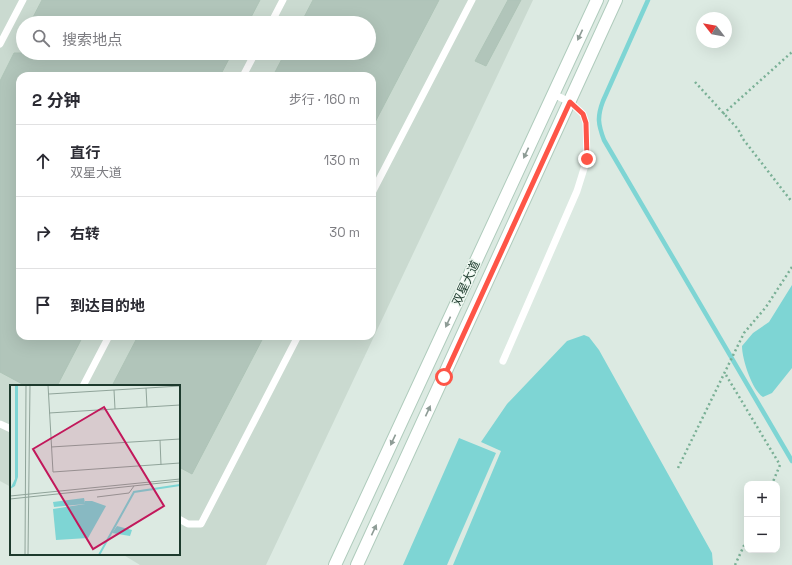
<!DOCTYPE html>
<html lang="zh">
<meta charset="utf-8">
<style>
:root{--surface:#fff;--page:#f2f2f3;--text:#2b2b33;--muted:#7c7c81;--line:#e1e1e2}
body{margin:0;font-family:"Space Grotesk","Noto Sans SC",sans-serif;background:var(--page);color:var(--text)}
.controls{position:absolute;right:12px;bottom:12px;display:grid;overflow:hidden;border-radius:8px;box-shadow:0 4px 16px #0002}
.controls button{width:36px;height:36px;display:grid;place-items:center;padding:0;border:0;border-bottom:1px solid var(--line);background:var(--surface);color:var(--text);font:20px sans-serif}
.compass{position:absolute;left:696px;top:12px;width:36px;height:36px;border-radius:50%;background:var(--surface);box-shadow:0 4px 16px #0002;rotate:301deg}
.stop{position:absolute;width:12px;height:12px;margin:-9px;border:3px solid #fe5547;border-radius:50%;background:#fff}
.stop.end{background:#fe5547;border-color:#fff;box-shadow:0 1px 4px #0008}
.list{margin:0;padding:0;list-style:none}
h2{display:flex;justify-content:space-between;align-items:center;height:52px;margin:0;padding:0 16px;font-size:17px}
h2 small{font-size:13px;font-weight:400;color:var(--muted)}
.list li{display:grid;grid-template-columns:26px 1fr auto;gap:12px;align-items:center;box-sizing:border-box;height:72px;padding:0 16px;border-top:1px solid var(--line)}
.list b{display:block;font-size:15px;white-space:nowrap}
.list p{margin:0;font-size:13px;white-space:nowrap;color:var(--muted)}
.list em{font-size:13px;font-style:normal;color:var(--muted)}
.icon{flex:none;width:22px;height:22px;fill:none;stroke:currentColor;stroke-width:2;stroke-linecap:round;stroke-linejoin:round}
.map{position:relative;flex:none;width:792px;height:565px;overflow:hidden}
.search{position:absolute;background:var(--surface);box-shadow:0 4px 16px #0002;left:16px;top:16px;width:360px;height:44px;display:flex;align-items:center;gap:10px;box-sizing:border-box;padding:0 14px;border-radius:22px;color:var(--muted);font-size:15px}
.panel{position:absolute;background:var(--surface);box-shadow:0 4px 16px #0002;left:16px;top:72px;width:360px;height:268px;border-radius:12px}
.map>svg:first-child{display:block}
.built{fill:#cadad0;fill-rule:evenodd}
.water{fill:#7ed5d4}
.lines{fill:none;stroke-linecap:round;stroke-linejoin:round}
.stream{stroke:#7ed5d4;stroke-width:4.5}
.building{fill:#b1c5ba;stroke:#aec4b7}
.secondary-casing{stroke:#afcbbc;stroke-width:14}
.path{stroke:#7ab096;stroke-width:2.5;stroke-dasharray:2 3;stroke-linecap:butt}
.lane{stroke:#fff;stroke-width:7}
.secondary{stroke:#fff;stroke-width:12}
.oneway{fill:#8e9c96}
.route{stroke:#fe5547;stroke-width:5}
.labels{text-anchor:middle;stroke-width:3;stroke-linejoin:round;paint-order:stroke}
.street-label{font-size:12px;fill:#1d3a2d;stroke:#edf7f0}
.inset-river{fill:none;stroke:#7ed5d4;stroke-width:2}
.inset-road{fill:none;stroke:#90a49a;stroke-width:1}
.view{fill:#c2185b;fill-opacity:0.15;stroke:#c2185b;stroke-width:2}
.inset-edge{fill:none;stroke:#1d3a2d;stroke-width:2}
</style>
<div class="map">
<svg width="792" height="565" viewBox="0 0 792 565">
<rect width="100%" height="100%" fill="#dceae2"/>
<path class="built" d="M 0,0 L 533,0 L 266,565 L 140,565 L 122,554 L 179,554 L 179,386 L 11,386 L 11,487 L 0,481 ZM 23,23 L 369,23 L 369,53 L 23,53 ZM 20,76 L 372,76 L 372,336 L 20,336 Z"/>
<path class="water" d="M 792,285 L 792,368 L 772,393 L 763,397 C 752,390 742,359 742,346 L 753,333 L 769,322 Z
M 584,335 L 589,337 L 599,350 L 712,553 L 713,565 L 453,565 L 501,451 L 481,442 L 507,404 L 567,341 Z
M 459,438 L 496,453 L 447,565 L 403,565 Z"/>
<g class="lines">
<path class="stream" d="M 648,0 L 603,101 C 597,117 598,124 604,140 L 792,461"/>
</g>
<path class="building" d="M 42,0 L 260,0 L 248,23 L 30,23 Z
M 313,0 L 439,0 L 372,128 L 372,76 L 273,76 L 285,53 L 369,53 L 369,23 L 301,23 Z
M 508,0 L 521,0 L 486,66 L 475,61 Z
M 14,53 L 232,53 L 220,76 L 20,76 L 20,336 L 83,336 L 57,386 L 26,386 L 0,372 L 0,81 Z
M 138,336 L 264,336 L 192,474 L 179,467 L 179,386 L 112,386 Z"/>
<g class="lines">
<g class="secondary-casing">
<path id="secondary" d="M 335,565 L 597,0
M 357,565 L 616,0"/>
</g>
<path class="path" d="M 695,82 L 738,129 L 743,139 L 792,202
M 723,114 L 792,52
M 726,375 L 780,465 L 772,484
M 678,468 L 744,333 L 766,307 L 792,267
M 735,565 L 747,539"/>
<path class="lane" d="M 271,23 L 283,0
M 0,44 L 23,0
M 243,76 L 255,53
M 372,193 L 472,0
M 503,361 L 577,191 L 587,159 L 586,123 L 583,114 L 570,102 L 553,94
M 83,386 L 109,336
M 0,424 L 11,429
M 179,519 L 188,524 L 201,524 L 298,336"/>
<use href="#secondary" class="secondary"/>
</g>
<defs><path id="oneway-solid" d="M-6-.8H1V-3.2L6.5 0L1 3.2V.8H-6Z"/></defs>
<g class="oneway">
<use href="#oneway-solid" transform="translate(580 35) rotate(115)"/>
<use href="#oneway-solid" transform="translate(526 153) rotate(115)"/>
<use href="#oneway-solid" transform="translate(448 322) rotate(115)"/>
<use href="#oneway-solid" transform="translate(428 411) rotate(-65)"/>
<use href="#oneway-solid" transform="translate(393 440) rotate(115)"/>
<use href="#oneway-solid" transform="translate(374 530) rotate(-65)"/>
</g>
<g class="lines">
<path class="route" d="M 444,377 L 570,102 L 583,114 L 586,123 L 587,159"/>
</g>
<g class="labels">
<g class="street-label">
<text transform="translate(466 283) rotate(-65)" y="4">双星大道</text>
</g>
</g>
<g transform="translate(10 385)">
<rect width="170" height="170" fill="#dceae2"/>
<path d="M 5,0 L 8,0 L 8,92 L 5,101 L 0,104 L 5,94 ZM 74,113 L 75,118 L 75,116 L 82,116 L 96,121 L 78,153 L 46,155 L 43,124 L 75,119 L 44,122 L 43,117 ZM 107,141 L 122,145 L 120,151 L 102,148 Z" fill="#7ed5d4"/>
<path class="inset-river" d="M 89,170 L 124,107 L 170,100"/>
<path class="inset-road" d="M 38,0 L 43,87 L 170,78M 136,3 L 137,22M 104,5 L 105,24M 39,9 L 170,1M 39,28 L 170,20M 150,55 L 151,80M 41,62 L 170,54M 0,111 L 170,94M 87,112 L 119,108 L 124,101M 0,114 L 170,96M 15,170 L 16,0M 18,170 L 20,0"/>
<path class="view" d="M 94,22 L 154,121 L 83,164 L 23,64 Z"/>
<rect width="170" height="170" class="inset-edge"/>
</g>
</svg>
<div class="controls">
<button>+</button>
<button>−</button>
</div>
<svg class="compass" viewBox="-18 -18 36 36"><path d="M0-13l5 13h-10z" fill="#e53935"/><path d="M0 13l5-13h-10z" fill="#7c7c81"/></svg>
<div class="stop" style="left:444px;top:377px"></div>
<div class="stop end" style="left:587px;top:159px"></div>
<div class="search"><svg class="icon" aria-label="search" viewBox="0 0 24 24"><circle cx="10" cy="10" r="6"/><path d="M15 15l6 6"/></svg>搜索地点</div>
<section class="panel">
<h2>2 分钟<small>步行 · 160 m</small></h2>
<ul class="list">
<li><svg class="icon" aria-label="ahead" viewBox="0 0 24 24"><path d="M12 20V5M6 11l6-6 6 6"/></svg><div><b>直行</b><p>双星大道</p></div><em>130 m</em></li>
<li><svg class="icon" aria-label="right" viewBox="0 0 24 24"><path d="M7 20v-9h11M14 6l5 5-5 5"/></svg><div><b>右转</b></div><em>30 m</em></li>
<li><svg class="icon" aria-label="arrive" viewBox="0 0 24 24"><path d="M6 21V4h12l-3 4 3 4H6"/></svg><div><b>到达目的地</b></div></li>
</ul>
</section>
</div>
